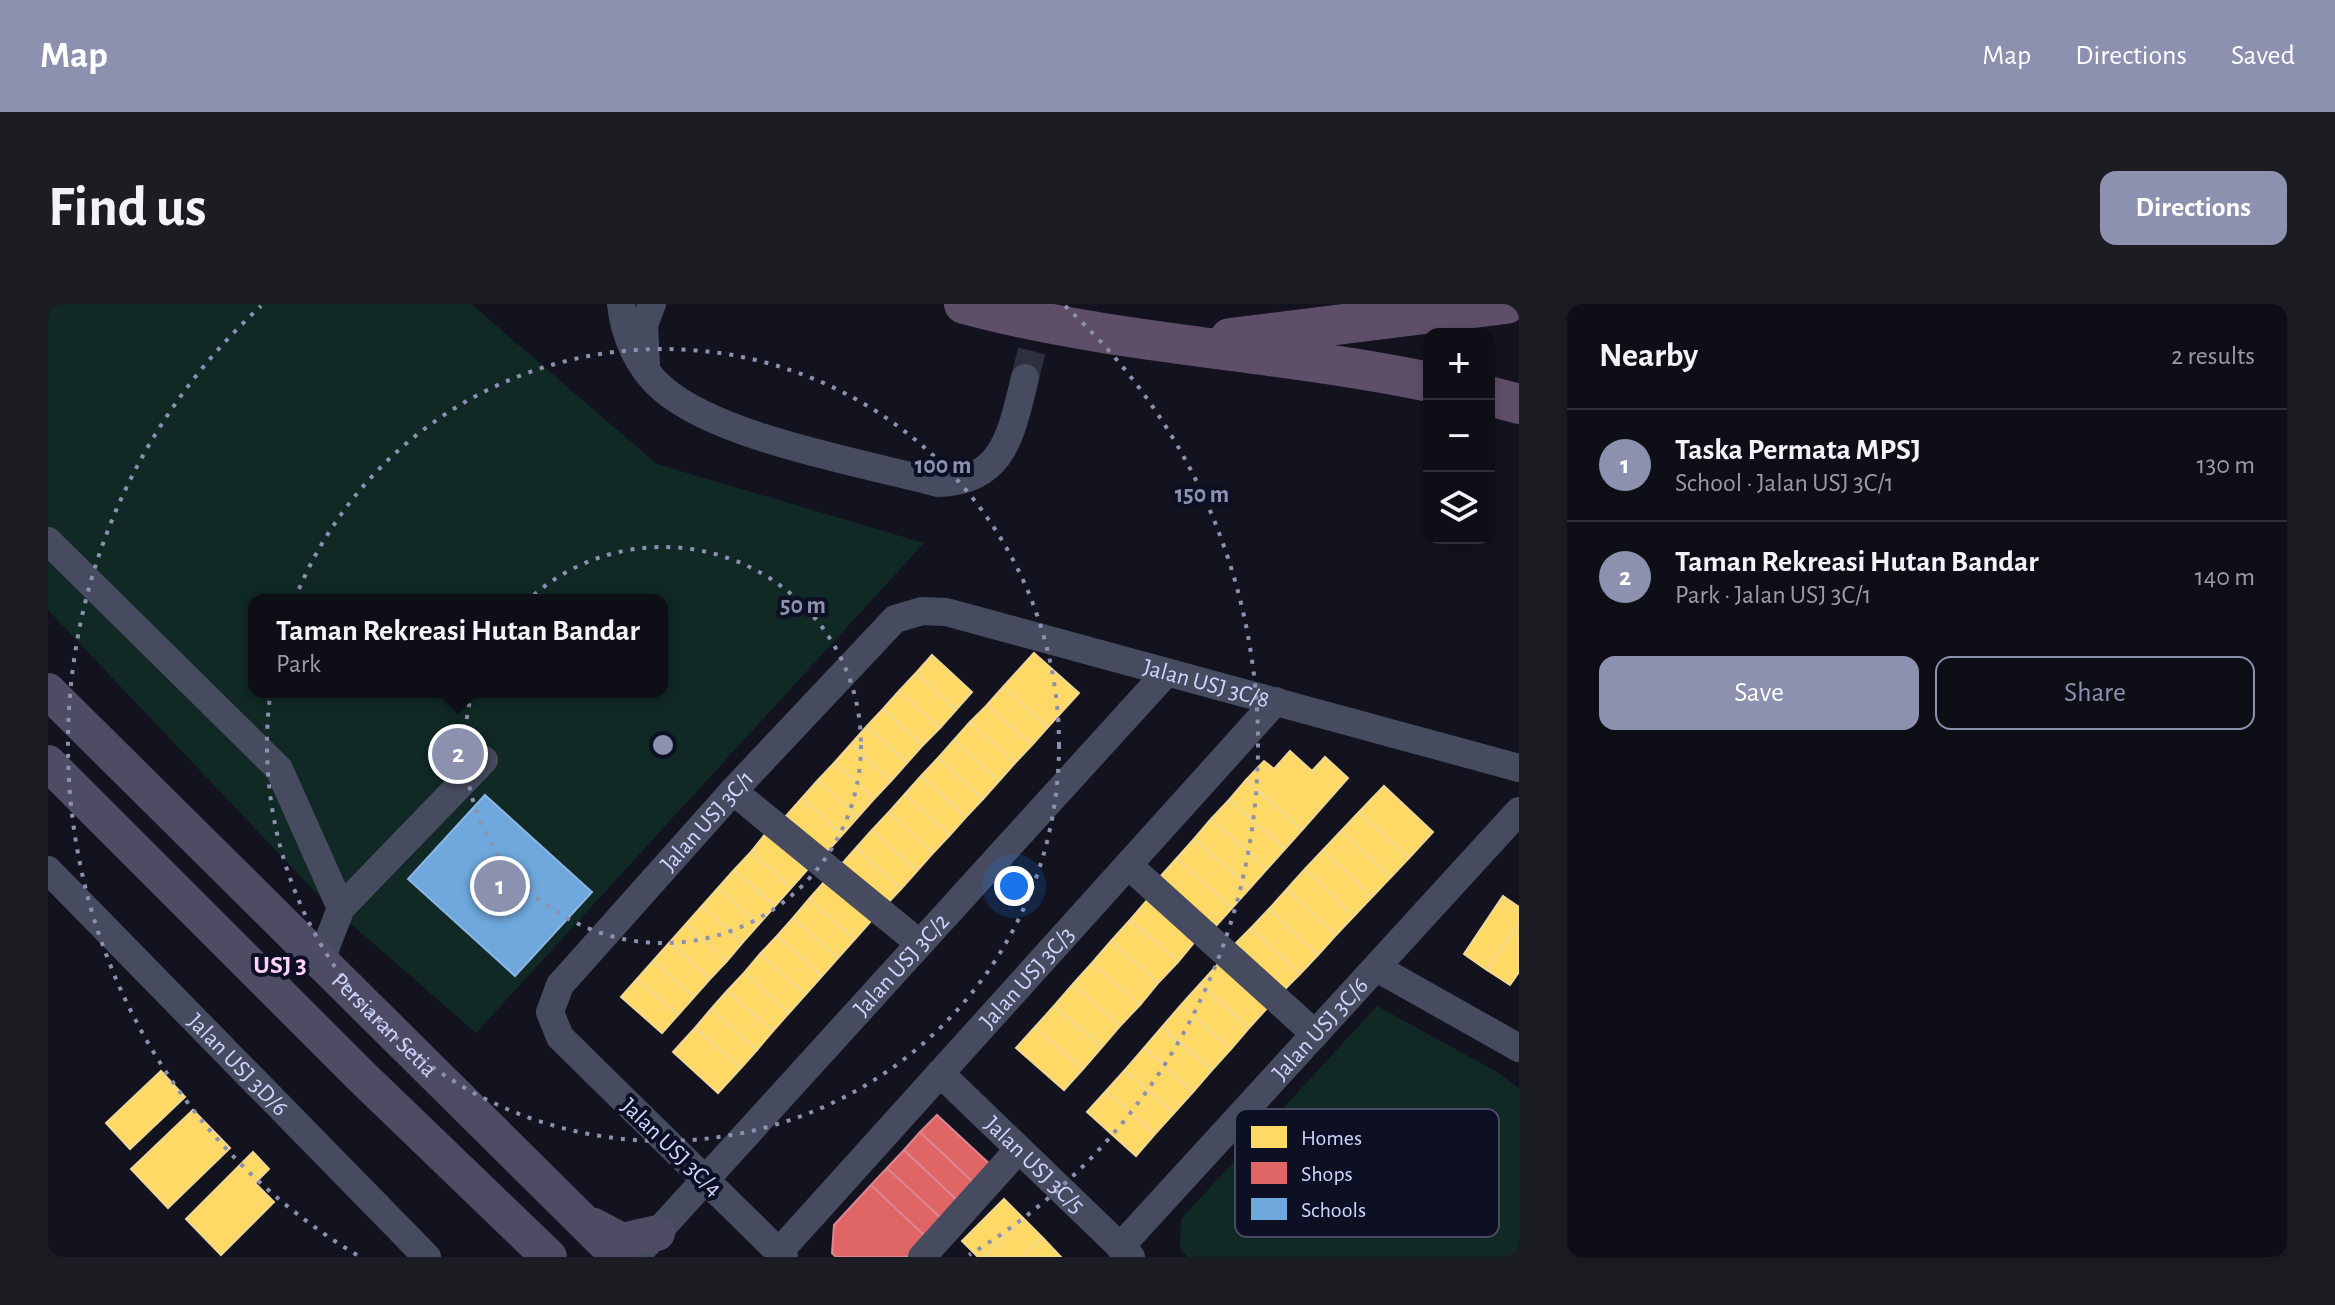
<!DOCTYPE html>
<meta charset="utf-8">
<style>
:root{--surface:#0e0e16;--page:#1c1c23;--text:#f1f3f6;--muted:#9b9ca1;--line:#2e2e35;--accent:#8d91b0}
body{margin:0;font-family:"Alegreya Sans",sans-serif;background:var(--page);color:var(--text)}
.controls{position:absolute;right:24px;top:24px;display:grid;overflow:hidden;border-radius:16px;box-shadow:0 4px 12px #0003}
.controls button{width:72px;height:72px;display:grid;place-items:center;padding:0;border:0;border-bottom:2px solid var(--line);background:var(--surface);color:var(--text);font:40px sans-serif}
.you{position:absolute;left:966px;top:582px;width:28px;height:28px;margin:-20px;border:6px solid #fff;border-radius:50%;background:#1a73e8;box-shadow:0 0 0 12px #1a73e833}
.badge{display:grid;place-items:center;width:52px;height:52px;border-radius:50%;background:var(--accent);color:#fff;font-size:26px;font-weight:700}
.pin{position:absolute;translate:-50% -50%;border:4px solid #fff;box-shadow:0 2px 8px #0006}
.popup{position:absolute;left:200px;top:290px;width:420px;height:104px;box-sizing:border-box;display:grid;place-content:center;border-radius:16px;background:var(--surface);filter:drop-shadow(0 2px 6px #0005);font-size:26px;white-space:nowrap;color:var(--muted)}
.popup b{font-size:30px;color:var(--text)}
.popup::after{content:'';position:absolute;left:50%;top:100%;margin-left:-16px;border:16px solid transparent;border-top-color:var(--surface)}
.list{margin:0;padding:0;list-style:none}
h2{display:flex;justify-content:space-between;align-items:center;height:104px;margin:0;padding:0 32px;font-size:34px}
h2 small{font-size:26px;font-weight:400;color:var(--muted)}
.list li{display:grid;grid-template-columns:52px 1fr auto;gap:24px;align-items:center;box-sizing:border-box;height:112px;padding:0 32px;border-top:2px solid var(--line)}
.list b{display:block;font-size:30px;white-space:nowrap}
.list p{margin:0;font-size:26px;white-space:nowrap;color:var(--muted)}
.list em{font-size:26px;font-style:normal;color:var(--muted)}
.actions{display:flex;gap:16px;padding:24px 32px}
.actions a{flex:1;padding:18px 0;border:2px solid var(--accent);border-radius:16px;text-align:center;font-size:28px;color:var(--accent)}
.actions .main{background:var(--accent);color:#fff}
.icon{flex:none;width:44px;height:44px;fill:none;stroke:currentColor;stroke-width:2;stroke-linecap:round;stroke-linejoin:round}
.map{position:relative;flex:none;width:1471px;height:953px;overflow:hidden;border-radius:16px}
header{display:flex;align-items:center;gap:48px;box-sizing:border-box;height:112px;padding:0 40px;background:var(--accent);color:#fff}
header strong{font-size:38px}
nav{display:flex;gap:44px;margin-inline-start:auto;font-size:28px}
.intro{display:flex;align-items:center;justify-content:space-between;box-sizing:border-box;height:192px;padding:0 48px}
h1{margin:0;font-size:56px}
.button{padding:20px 36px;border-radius:16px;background:var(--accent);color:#fff;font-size:28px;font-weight:700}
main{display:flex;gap:48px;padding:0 48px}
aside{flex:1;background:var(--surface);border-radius:16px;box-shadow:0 4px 12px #0003}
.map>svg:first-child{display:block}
.green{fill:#102924;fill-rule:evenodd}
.homes{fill:#ffd966;stroke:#f1d894;stroke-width:2}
.shops{fill:#e06666;stroke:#db8794;stroke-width:2}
.schools{fill:#6fa8dc;stroke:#8cb6e6;stroke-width:2}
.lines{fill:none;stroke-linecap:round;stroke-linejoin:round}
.minor-tunnel{stroke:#2e3040;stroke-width:28;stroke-dasharray:28 14;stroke-linecap:butt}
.minor{stroke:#474b5f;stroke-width:28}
.major{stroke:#4e4b65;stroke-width:36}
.highway{stroke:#5e4e68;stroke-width:40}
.ring{fill:none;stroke:#8d91b0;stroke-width:4;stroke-dasharray:4 8}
.labels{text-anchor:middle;stroke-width:8;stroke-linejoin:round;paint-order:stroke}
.street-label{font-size:24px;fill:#cfd5ff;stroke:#0d0f23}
.neighbourhood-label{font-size:26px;font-weight:bold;fill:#ffd1fa;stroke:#0d0f23}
.key{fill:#0d0f23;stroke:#474a65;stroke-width:2}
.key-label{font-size:22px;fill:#cfd5ff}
.centre{fill:#8d91b0;stroke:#0d0f23;stroke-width:4}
.ring-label{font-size:24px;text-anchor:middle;font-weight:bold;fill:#8d91b0;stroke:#0d0f23;stroke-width:8;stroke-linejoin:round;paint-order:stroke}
</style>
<header>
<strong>Map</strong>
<nav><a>Map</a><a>Directions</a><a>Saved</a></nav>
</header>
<div class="intro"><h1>Find us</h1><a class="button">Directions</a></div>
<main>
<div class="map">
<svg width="1471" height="953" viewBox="0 0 1471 953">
<rect width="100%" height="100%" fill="#12131e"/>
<path class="green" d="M 0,0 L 423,0 L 609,160 L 876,239 L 428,729 L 273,594 L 0,306 ZM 206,296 L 614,296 L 614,388 L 206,388 Z
M 1329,702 L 1449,768 L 1471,784 L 1471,953 L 1140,953 L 1132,945 L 1133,915 Z"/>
<path class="homes" d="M 986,349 L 1031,389 L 1000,423 L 955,383 Z
M 884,351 L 924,388 L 908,406 L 868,369 Z
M 868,369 L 908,406 L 892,424 L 851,387 Z
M 955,383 L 1000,423 L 984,441 L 939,401 Z
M 851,387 L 892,424 L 875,441 L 835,405 Z
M 939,401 L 984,441 L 967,459 L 922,418 Z
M 835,405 L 875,441 L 859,459 L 819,422 Z
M 922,418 L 967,459 L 951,477 L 906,436 Z
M 819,422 L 859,459 L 843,477 L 803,440 Z
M 906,436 L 951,477 L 935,495 L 890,454 Z
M 803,440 L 843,477 L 826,495 L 787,458 Z
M 1242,447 L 1264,467 L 1277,453 L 1300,474 L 1254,526 L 1198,476 L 1216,457 L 1226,465 Z
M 890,454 L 935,495 L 918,513 L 873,472 Z
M 787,458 L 826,495 L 810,513 L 770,476 Z
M 873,472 L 918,513 L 902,531 L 857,490 Z
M 770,476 L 810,513 L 794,531 L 754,494 Z
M 1198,476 L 1254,526 L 1237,545 L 1181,496 Z
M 1336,482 L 1385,528 L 1361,554 L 1311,508 Z
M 857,490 L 902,531 L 885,549 L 841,508 Z
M 754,494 L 794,531 L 778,549 L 738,512 Z
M 1181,496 L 1237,545 L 1219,565 L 1163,515 Z
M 841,508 L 885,549 L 869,567 L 824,526 Z
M 1311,508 L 1361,554 L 1343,573 L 1293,527 Z
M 1163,515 L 1219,565 L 1202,584 L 1146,535 Z
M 824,526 L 869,567 L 853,585 L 808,544 Z
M 1293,527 L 1343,573 L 1324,593 L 1275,546 Z
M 718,529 L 759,566 L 743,584 L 703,548 Z
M 1146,535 L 1202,584 L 1184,604 L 1129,554 Z
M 808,544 L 853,585 L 836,603 L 792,562 Z
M 1275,546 L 1324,593 L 1306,612 L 1257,565 Z
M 703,548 L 743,584 L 727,602 L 686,566 Z
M 1129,554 L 1184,604 L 1166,624 L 1111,574 Z
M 1257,565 L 1306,612 L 1288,631 L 1239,585 Z
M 686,566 L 727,602 L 711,620 L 670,584 Z
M 777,577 L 823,617 L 807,635 L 761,595 Z
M 670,584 L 711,620 L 695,638 L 654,602 Z
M 1239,585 L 1288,631 L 1270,651 L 1221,605 Z
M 1455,592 L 1471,603 L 1471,618 L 1439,666 L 1416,650 Z
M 1101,594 L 1148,636 L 1130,658 L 1082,616 Z
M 761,595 L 807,635 L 790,654 L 745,614 Z
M 654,602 L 695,638 L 679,657 L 638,620 Z
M 1221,605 L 1270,651 L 1252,670 L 1203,624 Z
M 745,614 L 790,654 L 774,672 L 729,632 Z
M 1082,616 L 1130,658 L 1110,679 L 1063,637 Z
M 1471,618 L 1471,668 L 1462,681 L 1439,666 Z
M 638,620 L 679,657 L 662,675 L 622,638 Z
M 1203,624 L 1252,670 L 1233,689 L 1184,643 Z
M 729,632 L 774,672 L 758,690 L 712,650 Z
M 1063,637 L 1110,679 L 1092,701 L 1044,659 Z
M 622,638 L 662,675 L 646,693 L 605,657 Z
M 712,650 L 758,690 L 741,709 L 696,669 Z
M 605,657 L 646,693 L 630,711 L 589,675 Z
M 1044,659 L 1092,701 L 1072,722 L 1025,680 Z
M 1171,659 L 1221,702 L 1201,724 L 1152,680 Z
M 696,669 L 741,709 L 725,727 L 679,687 Z
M 589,675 L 630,711 L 614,729 L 573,693 Z
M 1025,680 L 1072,722 L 1054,743 L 1006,702 Z
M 1152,680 L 1201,724 L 1183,745 L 1133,701 Z
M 679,687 L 725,727 L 709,746 L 663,705 Z
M 1133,701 L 1183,745 L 1164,766 L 1114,723 Z
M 1006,702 L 1054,743 L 1035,765 L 987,723 Z
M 663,705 L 709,746 L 693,764 L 647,724 Z
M 987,723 L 1035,765 L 1016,786 L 968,744 Z
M 1114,723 L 1164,766 L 1145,788 L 1096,744 Z
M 647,724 L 693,764 L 670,789 L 625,748 Z
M 1096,744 L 1145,788 L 1126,809 L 1077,766 Z
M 1077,766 L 1126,809 L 1107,830 L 1058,787 Z
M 113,767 L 137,793 L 82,845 L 58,819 Z
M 1058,787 L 1107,830 L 1088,852 L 1039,808 Z
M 145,806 L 182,844 L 120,904 L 83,865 Z
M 205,848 L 221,865 L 207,879 L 226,898 L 173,951 L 138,915 Z
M 956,895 L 975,914 L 936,953 L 930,953 L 914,937 Z
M 975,914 L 994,933 L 974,953 L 936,953 Z
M 994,933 L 1013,953 L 974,953 Z"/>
<path class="shops" d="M 889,811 L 945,863 L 928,881 L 872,828 Z
M 872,828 L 928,881 L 912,899 L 856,846 Z
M 856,846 L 912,899 L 895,916 L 839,864 Z
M 839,864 L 895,916 L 879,934 L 823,881 Z
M 823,881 L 879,934 L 861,953 L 788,953 L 784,949 L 786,921 Z"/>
<path class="schools" d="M 437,491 L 544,588 L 467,672 L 360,575 Z"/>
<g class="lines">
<path class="minor-tunnel" d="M 977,74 L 995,1"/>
<g class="minor">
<path d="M 573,0 C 576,31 590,64 615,85 C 671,134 815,159 890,179 C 957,177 963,129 977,74"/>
<path d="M 598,61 L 596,21 L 604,0"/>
<path d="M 0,237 L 231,465 L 293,604"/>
<path d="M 685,487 L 871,639"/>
<path d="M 1080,561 L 1267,730"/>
<path id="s1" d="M 0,566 L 379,953"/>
<path d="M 272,658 L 293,604 L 436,456"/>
<path d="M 1329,664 L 1471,744"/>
<path id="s2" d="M 892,769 L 1083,953"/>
<path id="s3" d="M 596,943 L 1119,368"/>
<path id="s4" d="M 1072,943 L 1471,507"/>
<path id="s5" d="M 731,948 L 1228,397"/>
<path id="s6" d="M 736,953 L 512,733 L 502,708 L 512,681 L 685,487 L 847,315 L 874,307 L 898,308 L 1471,464"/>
<path d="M 874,953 L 971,845"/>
</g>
<g class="major">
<path id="s7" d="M 0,387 L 571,953"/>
<path d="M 0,459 L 313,772 L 501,953"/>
<path d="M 546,922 L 574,937 L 609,929"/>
</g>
<path class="highway" d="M 916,0 C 1068,41 1227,46 1381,78
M 1182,34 L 1458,0
M 1441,92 L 1471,100"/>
</g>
<g class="ring">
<circle cx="615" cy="441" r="198"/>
<circle cx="615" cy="441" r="396"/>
<path d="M309 951A595 595 0 0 1 213 2M1017 2A595 595 0 0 1 921 951"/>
</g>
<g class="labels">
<g class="street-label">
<text dy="8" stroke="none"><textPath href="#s6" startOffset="1188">Jalan USJ 3C/8</textPath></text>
<text dy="8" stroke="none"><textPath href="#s6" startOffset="590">Jalan USJ 3C/1</textPath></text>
<text dy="8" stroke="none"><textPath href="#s3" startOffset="382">Jalan USJ 3C/2</textPath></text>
<text dy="8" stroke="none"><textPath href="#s5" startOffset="370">Jalan USJ 3C/3</textPath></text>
<text dy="8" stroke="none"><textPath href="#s7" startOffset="474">Persiaran Setia</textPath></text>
<text dy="8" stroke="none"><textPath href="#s4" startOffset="296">Jalan USJ 3C/6</textPath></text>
<text dy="8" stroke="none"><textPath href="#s1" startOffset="272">Jalan USJ 3D/6</textPath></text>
<text transform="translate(624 843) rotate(44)" y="8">Jalan USJ 3C/4</text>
<text dy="8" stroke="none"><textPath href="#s2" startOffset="132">Jalan USJ 3C/5</textPath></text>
</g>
<g class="neighbourhood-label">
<text x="232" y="669">USJ 3</text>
</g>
</g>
<rect x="1187" y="805" width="264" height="128" rx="12" class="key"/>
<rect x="1203" y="822" width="36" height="22" fill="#ffd966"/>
<rect x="1203" y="858" width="36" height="22" fill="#e06666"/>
<rect x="1203" y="894" width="36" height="22" fill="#6fa8dc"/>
<g class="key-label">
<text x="1253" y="841">Homes</text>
<text x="1253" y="877">Shops</text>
<text x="1253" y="913">Schools</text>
</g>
<circle cx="615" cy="441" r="12" class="centre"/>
<g class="ring-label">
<text x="895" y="169">100 m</text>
<text x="1154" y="198">150 m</text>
<text x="755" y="309">50 m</text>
</g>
</svg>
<div class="controls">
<button>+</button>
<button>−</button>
<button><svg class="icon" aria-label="layers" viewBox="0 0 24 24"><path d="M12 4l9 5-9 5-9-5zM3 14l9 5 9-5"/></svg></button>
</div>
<div class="you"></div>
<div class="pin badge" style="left:452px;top:582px">1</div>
<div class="pin badge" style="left:410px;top:450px">2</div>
<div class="popup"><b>Taman Rekreasi Hutan Bandar</b>Park</div>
</div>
<aside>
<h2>Nearby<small>2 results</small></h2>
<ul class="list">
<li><span class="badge">1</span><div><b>Taska Permata MPSJ</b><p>School · Jalan USJ 3C/1</p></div><em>130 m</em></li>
<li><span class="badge">2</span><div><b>Taman Rekreasi Hutan Bandar</b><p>Park · Jalan USJ 3C/1</p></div><em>140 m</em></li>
</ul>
<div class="actions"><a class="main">Save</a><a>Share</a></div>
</aside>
</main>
